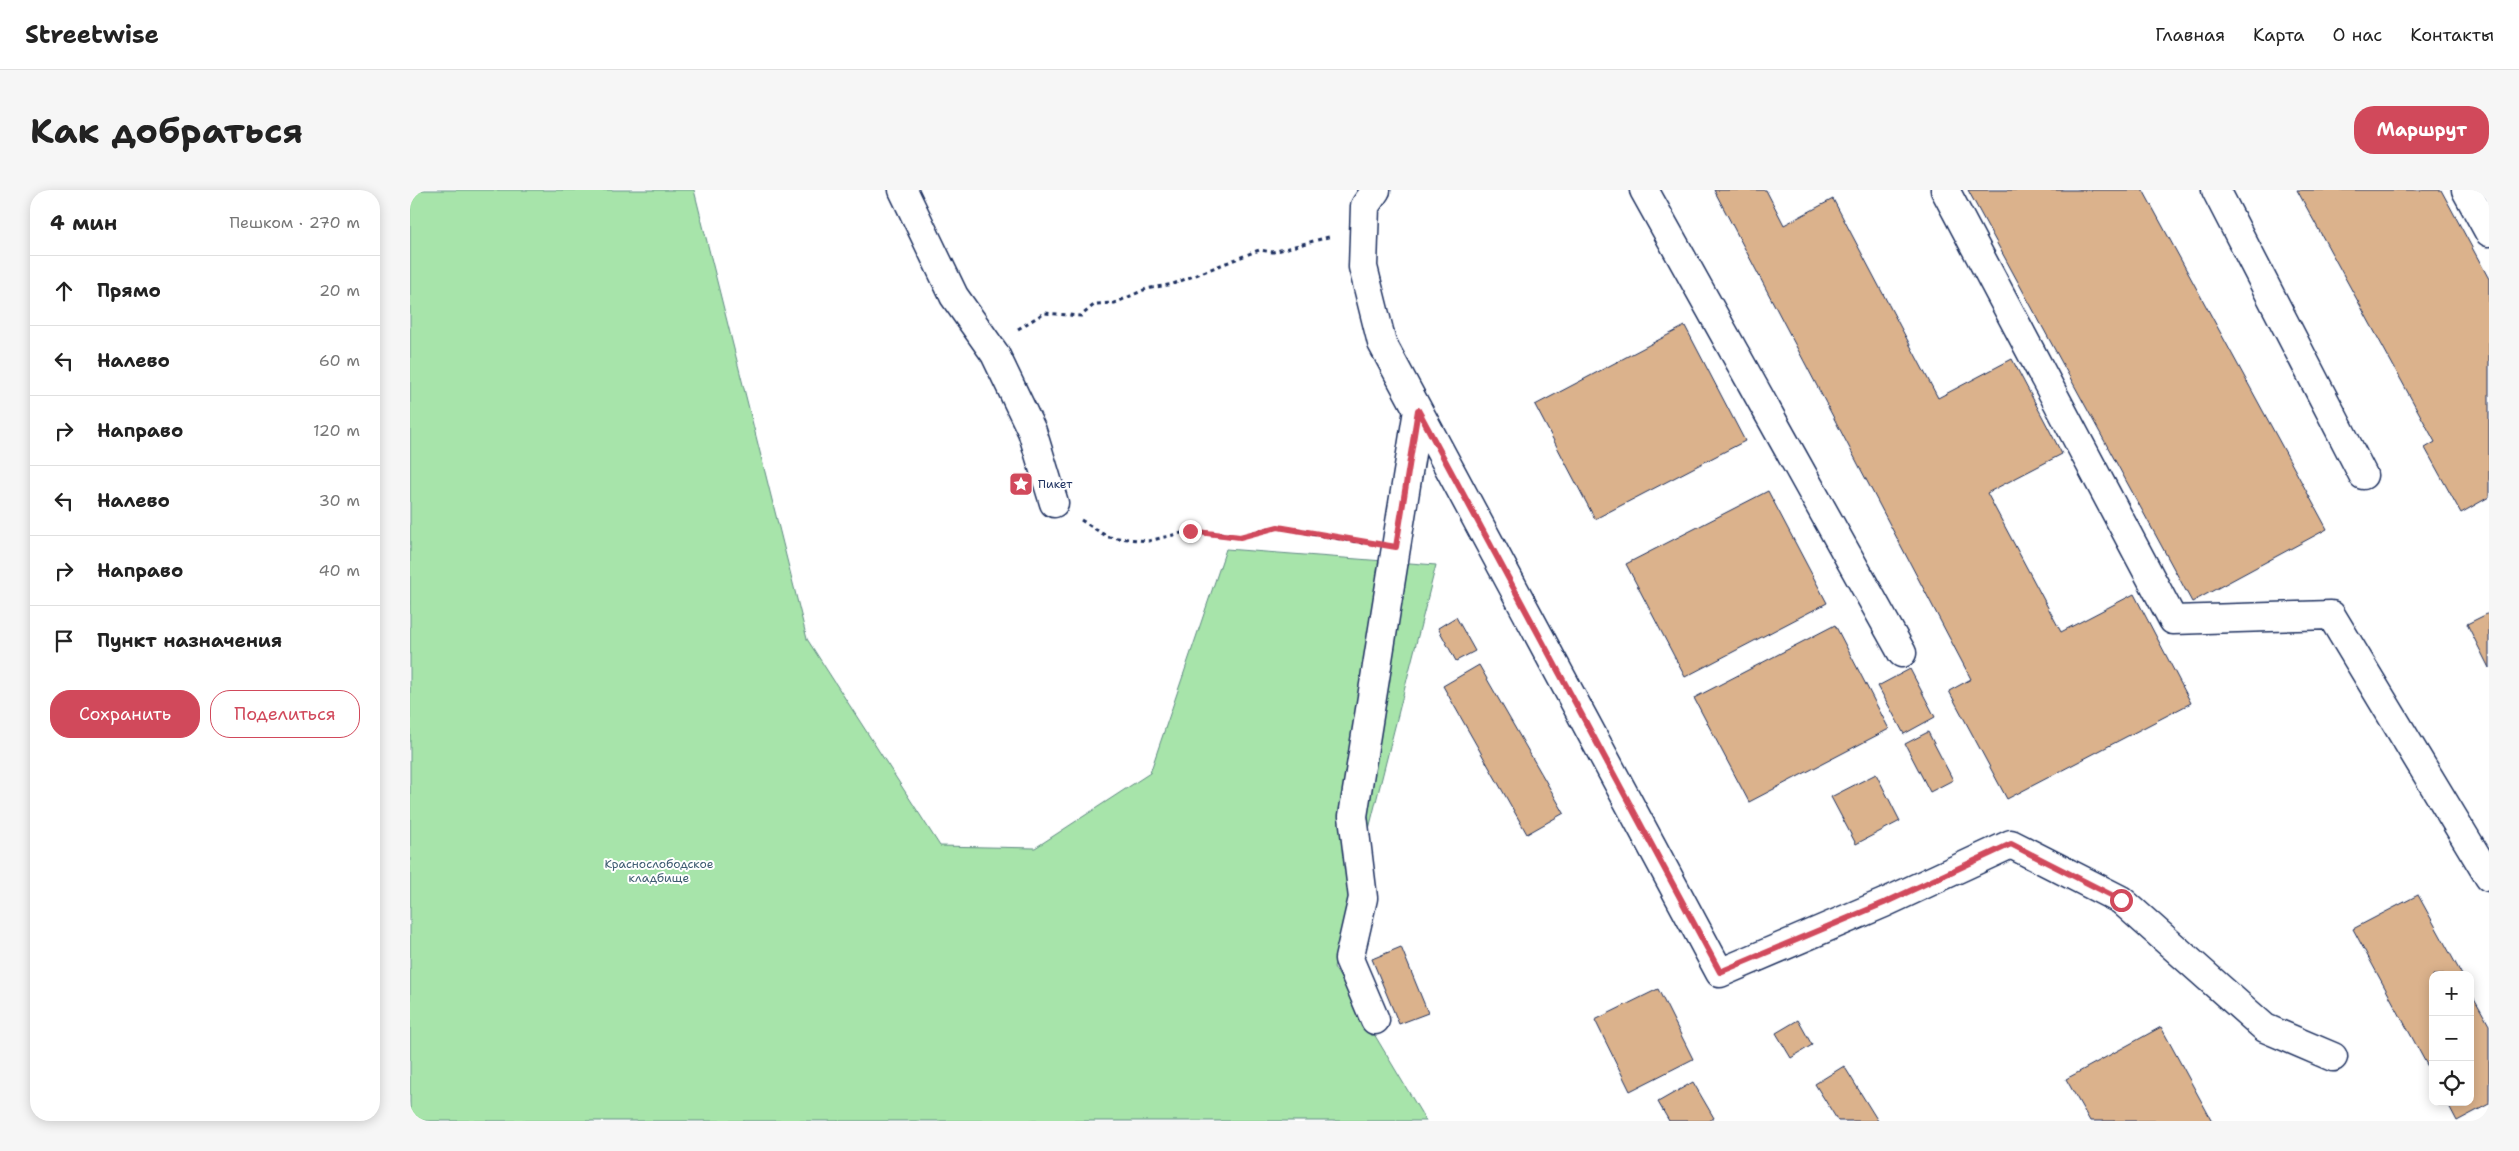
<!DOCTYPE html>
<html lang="ru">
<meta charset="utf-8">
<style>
:root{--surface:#fff;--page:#f6f6f6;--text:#222;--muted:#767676;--line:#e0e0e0;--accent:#d1495b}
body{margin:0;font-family:"Shantell Sans",sans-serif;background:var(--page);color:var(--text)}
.controls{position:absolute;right:15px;bottom:15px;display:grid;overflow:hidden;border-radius:10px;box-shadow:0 2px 12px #0003}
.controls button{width:45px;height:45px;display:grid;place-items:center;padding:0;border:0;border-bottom:1px solid var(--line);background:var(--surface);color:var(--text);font:25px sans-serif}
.stop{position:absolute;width:15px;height:15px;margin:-11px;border:4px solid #d1495b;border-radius:50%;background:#fff}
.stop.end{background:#d1495b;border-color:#fff;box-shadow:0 1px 5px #0008}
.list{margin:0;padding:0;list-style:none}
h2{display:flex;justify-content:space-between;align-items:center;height:65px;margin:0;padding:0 20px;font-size:21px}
h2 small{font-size:16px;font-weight:400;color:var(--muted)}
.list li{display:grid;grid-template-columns:32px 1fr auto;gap:15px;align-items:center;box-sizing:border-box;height:70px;padding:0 20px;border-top:1px solid var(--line)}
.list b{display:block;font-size:19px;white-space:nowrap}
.list em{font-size:16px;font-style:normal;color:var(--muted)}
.actions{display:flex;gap:10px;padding:15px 20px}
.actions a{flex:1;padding:11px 0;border:1px solid var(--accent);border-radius:20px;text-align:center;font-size:18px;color:var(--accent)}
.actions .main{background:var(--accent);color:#fff}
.icon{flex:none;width:28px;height:28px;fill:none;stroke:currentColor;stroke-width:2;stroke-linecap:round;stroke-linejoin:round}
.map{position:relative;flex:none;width:2079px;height:931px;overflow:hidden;border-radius:20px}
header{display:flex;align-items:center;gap:30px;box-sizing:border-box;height:70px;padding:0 25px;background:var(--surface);border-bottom:1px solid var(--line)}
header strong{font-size:24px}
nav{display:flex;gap:28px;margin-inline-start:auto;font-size:18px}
.intro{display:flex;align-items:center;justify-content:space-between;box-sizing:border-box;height:120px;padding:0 30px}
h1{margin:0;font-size:35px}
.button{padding:12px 22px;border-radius:20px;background:var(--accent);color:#fff;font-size:18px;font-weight:700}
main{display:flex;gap:30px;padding:0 30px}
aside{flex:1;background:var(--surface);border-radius:20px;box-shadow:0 2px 12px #0003}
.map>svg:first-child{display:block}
.green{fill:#a7e4aa;stroke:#618a84}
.building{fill:#dbb28c;stroke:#1b2f5e}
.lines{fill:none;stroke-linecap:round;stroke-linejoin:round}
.minor-casing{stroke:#1b2f5e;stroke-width:31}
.path{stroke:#1b2f5e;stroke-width:3;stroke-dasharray:4 4;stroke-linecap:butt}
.minor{stroke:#fff;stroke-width:28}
.route{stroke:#d1495b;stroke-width:6}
.labels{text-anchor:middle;stroke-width:4;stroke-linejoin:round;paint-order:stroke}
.poi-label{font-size:12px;fill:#1b2f5e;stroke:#fff;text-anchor:start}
.park-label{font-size:12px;fill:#3e5c71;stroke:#fff}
</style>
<header>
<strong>Streetwise</strong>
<nav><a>Главная</a><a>Карта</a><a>О нас</a><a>Контакты</a></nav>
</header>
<div class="intro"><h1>Как добраться</h1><a class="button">Маршрут</a></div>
<main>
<aside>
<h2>4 мин<small>Пешком · 270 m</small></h2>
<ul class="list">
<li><svg class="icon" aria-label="ahead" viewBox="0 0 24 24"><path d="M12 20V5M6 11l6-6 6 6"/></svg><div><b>Прямо</b></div><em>20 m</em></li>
<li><svg class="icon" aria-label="left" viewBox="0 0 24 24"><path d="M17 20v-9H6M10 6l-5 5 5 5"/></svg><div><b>Налево</b></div><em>60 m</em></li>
<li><svg class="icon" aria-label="right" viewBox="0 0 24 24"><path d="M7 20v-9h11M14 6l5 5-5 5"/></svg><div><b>Направо</b></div><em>120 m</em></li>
<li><svg class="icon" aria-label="left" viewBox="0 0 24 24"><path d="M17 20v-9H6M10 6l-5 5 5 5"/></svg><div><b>Налево</b></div><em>30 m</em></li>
<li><svg class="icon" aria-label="right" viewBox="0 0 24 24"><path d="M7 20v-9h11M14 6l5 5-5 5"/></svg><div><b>Направо</b></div><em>40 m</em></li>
<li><svg class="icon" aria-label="arrive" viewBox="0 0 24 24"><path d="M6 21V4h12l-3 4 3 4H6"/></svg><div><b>Пункт назначения</b></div></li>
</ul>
<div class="actions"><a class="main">Сохранить</a><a>Поделиться</a></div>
</aside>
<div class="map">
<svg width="2079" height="931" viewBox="0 0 2079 931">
<rect width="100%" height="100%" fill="#fff"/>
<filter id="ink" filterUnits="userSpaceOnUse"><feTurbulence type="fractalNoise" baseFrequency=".02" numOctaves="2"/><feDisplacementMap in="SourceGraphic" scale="10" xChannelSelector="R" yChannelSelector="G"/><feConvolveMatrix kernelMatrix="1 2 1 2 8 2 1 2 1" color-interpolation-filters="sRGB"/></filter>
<g filter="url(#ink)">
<path class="green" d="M 0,0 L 284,0 L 397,449 L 530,656 L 625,658 L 740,583 L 816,359 L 1026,375 L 924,777 L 1016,931 L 0,931 Z"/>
<path class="building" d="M 1304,0 L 1356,0 L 1374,35 L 1423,9 L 1528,208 L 1602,169 L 1652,264 L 1577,303 L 1651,442 L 1724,404 L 1781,513 L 1597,609 L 1539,501 L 1561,489 Z
M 1558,0 L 1733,0 L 1917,339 L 1782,412 Z
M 1887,0 L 2031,0 L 2079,89 L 2079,307 L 2051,323 L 2015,258 L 2025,252 Z
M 1275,136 L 1335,251 L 1185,329 L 1125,215 Z
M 1358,301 L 1417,413 L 1275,487 L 1216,374 Z
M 2079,423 L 2079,478 L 2057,434 Z
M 1046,427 L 1065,461 L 1046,471 L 1028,438 Z
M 1425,435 L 1479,539 L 1339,612 L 1284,508 Z
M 1069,475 L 1154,623 L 1117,644 L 1033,496 Z
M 1500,479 L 1525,527 L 1494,544 L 1468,496 Z
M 1518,542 L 1543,590 L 1520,602 L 1495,554 Z
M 1466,584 L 1490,631 L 1446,654 L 1421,607 Z
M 2008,705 L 2052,785 L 2023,785 L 2023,886 L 1943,739 Z
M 991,757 L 1018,823 L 989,834 L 962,769 Z
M 1248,799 L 1283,869 L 1220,901 L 1185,830 Z
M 2060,801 L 2079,835 L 2079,914 L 2047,931 L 2037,912 L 2060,912 Z
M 1388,830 L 1402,855 L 1381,868 L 1366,843 Z
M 1751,837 L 1802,931 L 1680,931 L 1656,889 Z
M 1434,876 L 1468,931 L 1428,931 L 1405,894 Z
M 1283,892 L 1304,928 L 1299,931 L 1259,931 L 1248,912 Z"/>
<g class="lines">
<g class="minor-casing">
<path id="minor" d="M 493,0 L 544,106 L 585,164 L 622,241 L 644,313
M 966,0 L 955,16 L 953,77 L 972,153 L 1310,783 L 1474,713 L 1601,654 L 1711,710 L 1855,838 L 1923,867
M 1234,0 L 1492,463
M 1535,0 L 1763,430 L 1921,425 L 2079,687
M 1806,0 L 1953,285
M 2056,0 L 2079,42
M 965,830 L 939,769 L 953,708 L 943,626 L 1008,220"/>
</g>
<path class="path" d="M 608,139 L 634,123 L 671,126 L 685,114 L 705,113 L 736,99 L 763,94 L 849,60 L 863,62 L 922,46
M 671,330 L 698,347 L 738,351 L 780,341 L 830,347 L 868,337 L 953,353"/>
<use href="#minor" class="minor"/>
</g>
</g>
<g class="lines" filter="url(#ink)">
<path class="route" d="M 780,341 L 830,347 L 868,337 L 986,357 L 1008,220 L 1310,782 L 1474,713 L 1601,654 L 1711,710"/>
</g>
<defs>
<g id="sight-square" transform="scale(1.25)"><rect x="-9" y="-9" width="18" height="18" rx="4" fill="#d1495b" stroke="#fff"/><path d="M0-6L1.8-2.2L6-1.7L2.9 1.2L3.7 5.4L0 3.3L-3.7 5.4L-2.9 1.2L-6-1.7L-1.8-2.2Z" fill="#fff"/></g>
</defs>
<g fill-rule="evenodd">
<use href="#sight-square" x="611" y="294"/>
</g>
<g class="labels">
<g class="poi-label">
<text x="628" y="298">Пикет</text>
</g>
<g class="park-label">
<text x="249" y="678">Краснослободское<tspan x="249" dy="14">кладбище</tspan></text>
</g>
</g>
</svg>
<div class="controls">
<button>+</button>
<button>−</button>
<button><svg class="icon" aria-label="locate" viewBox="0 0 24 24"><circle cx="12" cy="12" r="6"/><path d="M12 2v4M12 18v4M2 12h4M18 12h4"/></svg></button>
</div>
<div class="stop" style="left:1711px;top:710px"></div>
<div class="stop end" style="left:780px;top:341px"></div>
</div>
</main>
